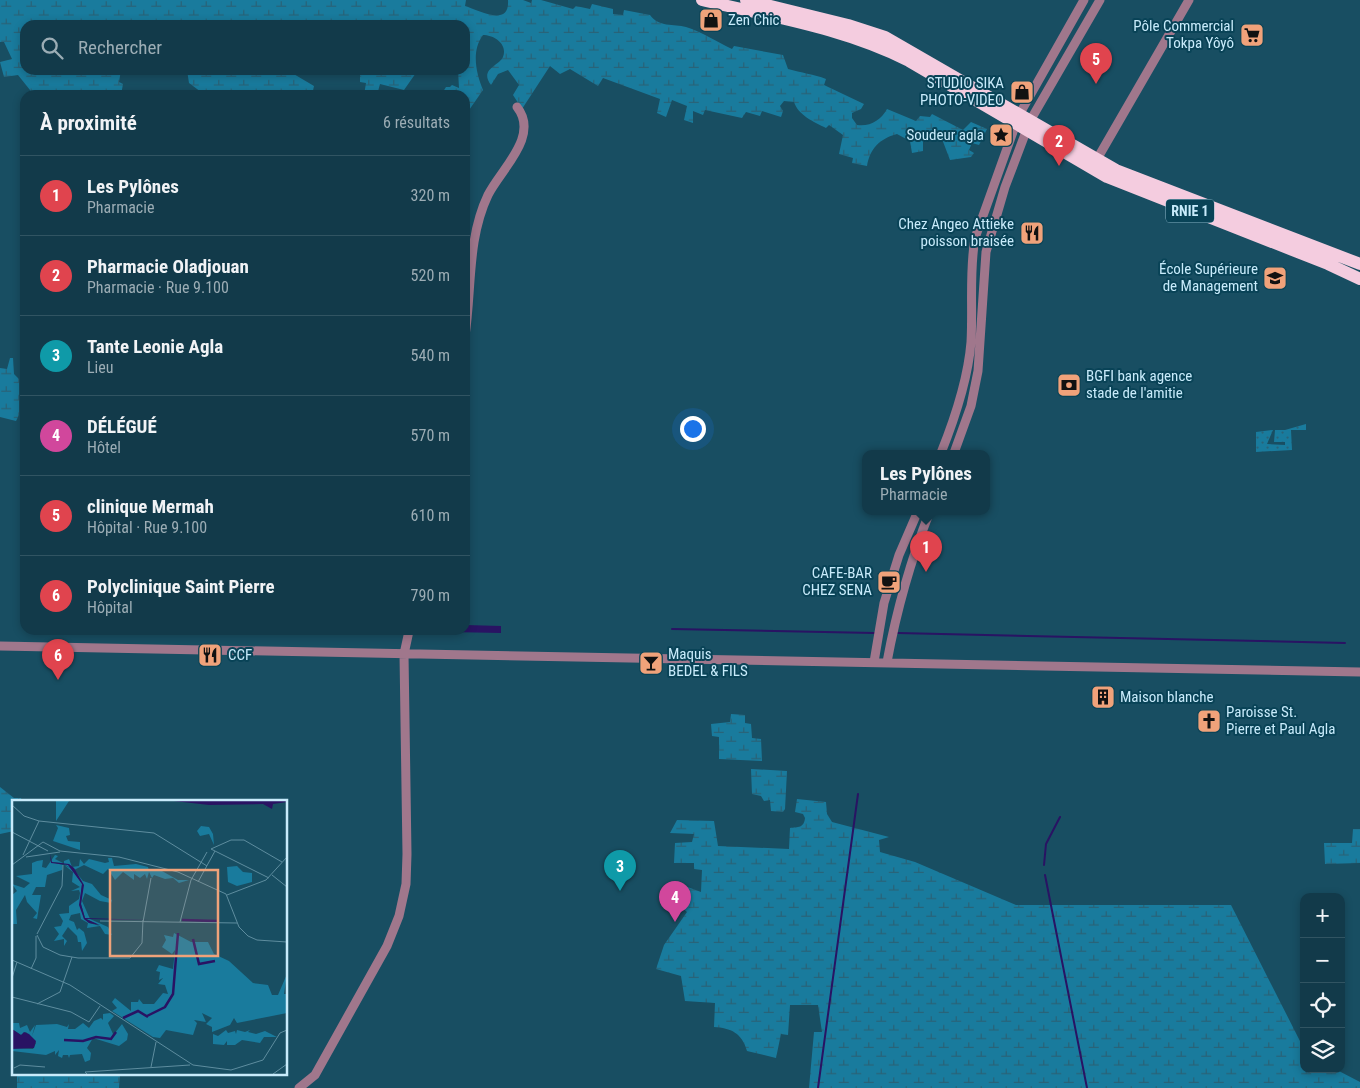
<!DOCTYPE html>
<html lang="fr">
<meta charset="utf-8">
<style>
:root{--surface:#123a4a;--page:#1b4151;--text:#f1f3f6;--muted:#9cadb5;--line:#315462;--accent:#f0a27a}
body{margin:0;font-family:"Roboto Condensed",sans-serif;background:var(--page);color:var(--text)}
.controls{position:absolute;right:15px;bottom:15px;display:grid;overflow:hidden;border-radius:10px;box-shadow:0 2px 8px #0003}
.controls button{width:45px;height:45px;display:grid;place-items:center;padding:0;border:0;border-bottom:1px solid var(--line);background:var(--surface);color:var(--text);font:25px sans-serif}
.you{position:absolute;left:692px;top:428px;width:18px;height:18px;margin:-12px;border:4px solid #fff;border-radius:50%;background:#1a73e8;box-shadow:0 0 0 8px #1a73e833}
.badge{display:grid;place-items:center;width:32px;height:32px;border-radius:50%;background:var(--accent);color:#fff;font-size:16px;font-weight:700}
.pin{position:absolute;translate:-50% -41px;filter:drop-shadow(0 1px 2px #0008)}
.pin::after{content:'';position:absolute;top:26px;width:18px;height:15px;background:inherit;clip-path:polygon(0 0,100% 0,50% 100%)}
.popup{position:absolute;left:862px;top:450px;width:128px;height:65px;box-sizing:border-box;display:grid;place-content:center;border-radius:10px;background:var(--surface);filter:drop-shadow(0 1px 4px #0005);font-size:16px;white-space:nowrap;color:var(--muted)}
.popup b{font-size:19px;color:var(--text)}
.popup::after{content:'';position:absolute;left:50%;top:100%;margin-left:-10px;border:10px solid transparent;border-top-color:var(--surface)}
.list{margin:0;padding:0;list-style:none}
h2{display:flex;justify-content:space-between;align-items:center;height:65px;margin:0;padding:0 20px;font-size:21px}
h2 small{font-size:16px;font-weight:400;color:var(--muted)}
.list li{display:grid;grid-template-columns:32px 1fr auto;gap:15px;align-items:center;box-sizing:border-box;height:80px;padding:0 20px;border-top:1px solid var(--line)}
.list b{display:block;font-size:19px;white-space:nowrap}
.list p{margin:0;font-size:16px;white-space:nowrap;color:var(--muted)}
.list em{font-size:16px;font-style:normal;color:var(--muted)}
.icon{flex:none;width:28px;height:28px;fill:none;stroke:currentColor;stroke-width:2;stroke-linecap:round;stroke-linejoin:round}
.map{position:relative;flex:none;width:1360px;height:1088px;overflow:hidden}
.search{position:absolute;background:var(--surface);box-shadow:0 2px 8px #0003;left:20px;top:20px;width:450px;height:55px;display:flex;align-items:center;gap:12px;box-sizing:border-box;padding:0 18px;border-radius:15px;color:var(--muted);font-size:19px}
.panel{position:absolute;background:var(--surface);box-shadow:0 2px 8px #0003;left:20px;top:90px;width:450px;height:545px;border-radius:15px}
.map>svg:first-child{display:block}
.grass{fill:url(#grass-dots)}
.wetland{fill:url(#wetland-marsh)}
.water{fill:#291363}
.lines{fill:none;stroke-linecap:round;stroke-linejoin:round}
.stream{stroke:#291363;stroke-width:2}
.minor{stroke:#a0778c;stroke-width:9}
.highway{stroke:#f4ccdf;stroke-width:12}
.labels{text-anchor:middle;stroke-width:4;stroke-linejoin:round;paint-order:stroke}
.shield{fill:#094357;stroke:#8fb9ca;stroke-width:1}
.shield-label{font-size:14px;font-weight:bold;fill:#c8ebfb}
.poi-label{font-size:15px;fill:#c8ebfb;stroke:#094357;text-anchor:start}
.inset-river{fill:none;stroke:#291363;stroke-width:2.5}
.inset-road{fill:none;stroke:#5e8d9f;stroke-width:1}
.view{fill:#f0a27a;fill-opacity:0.15;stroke:#f0a27a;stroke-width:2.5}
.inset-edge{fill:none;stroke:#c8ebfb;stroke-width:2.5}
</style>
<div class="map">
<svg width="1360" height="1088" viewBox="0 0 1360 1088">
<defs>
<pattern id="grass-dots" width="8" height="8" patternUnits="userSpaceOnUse" patternTransform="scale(1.25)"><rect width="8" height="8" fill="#197b9d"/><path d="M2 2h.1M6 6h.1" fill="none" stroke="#296378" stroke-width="1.8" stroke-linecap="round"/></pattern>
<pattern id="wetland-marsh" width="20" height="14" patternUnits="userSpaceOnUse" patternTransform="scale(1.25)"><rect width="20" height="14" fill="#197b9d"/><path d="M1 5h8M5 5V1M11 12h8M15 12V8" fill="none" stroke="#296378"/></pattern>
</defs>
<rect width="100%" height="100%" fill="#184e62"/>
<path class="grass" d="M 1306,424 L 1306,430 L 1291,430 L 1292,450 L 1256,452 L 1256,432 L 1273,430 L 1267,444 L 1285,445 L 1285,442 L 1274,442 L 1275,430 L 1285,430 Z"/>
<path class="wetland" d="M 0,0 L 466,0 L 465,6 C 478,10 510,28 508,0 L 523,0 L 531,3 L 532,0 L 541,0 L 573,9 L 576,6 L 590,9 L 592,4 L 613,9 L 613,14 L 623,15 L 624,10 L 650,15 C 658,27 674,24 686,27 C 702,32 717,42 732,49 L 734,46 L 783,55 L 788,69 C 801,73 814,74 826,79 L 824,85 L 864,104 L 861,109 L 852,113 L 852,118 L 857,125 C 870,127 881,120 887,109 L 916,121 L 920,116 L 930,117 L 932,114 L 963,130 L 971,122 L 987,129 L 979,145 L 972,143 L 969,150 L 974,153 L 971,157 L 950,160 L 942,139 L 923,142 L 923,151 L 912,153 L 910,141 L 897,134 C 879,139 870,149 867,166 L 852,163 L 853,158 L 839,154 L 843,135 L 829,125 L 826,128 C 814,122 798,115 794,102 L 784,101 L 780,106 L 783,111 L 781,117 L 762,111 L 760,116 L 746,112 L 742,118 L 705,110 L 703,115 L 693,111 L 693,123 L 684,120 L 687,106 L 672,100 L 666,117 L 657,113 L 660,99 L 603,78 L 598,86 L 570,69 L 560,74 L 550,66 L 522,109 L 513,95 L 519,85 L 508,70 L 498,74 L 491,85 C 479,69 499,66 503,57 C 508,44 494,35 483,35 C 471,51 476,73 483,90 L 467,113 L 465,112 L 465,95 L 452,92 L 449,95 L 441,95 L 446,87 L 450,87 L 452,85 L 459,88 L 458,70 L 465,70 L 465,25 L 25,25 L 25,70 L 121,70 L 119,82 L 123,84 L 121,95 L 34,95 L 18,75 L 4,77 L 0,62 L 12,59 L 4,42 L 0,42 Z
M 187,70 L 292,70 L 292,73 L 314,86 L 312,95 L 241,95 L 232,93 L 230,95 L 205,95 L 189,83 Z
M 360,70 L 418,70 L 404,90 L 380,84 L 377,95 L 364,95 L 366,83 L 360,82 Z
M 10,358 L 13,358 L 14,374 L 19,379 L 19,415 L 16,421 L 0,417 L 0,368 L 7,369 Z
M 731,714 L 745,715 L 745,723 L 751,724 L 752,738 L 761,739 L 762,761 L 719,759 L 719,737 L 712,736 L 711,724 L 730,722 Z
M 751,769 L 787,771 L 785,809 L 783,812 L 771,811 L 770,800 L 764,801 L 761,796 L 752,794 Z
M 0,787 L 14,798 L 21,798 L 22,802 L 14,802 L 14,831 L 0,834 Z
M 797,799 L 826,802 L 827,814 L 832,822 L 889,837 L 879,840 L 880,852 L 915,862 L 1016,905 L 1231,905 L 1304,1049 L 1304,1069 L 1335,1069 L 1360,1082 L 1360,1088 L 809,1088 L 814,1032 L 822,1032 L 818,1005 L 790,1005 L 788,1035 L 781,1034 L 776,1058 L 747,1051 C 742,1033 731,1028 714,1027 L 715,1003 L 685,1001 L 681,976 L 656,969 L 664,945 L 687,912 L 679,905 L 685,886 L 701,892 L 702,870 L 694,869 L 694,863 L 674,863 L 675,843 L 692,842 L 694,834 L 670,833 L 677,820 L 714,821 L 718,846 L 789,849 L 790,828 C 798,827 804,828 805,818 L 803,814 L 795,812 Z
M 1353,829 L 1360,829 L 1360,863 L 1325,864 L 1324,843 L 1352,843 Z
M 17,1074 L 120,1074 L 119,1088 L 17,1088 Z"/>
<path class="water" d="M 465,625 L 501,626 L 501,633 L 349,630 L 465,630 Z"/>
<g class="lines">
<path class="stream" d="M 672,629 L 874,633
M 898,633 L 1345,643
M 1044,865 L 1046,844 L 1060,817
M 1045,875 L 1087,1088
M 818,1088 L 858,794"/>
<path class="minor" d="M 1100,154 L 1189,0
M 465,336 C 472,289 467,239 488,195 C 501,169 540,136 517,107
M 941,453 C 955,418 968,380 971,342 C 973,307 969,272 975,238 L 1019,115 L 1084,0
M 954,453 L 971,406 L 978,371 L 986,252 L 1005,187 L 1030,121 L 1100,0
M 0,646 L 1360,672
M 874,662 L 884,603 L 899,555 L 918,511
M 887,662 C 897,608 910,562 930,511
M 299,1088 L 315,1075 L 387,946 L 399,916 L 406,884 L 407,854 L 404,654 L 409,631"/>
<path class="highway" d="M 702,0 C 772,17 844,28 909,61 L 1107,177 L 1328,264 L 1360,279
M 746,0 L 848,25 L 885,37 L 1116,170 L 1360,264"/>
</g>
<defs>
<g id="shop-square" transform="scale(1.25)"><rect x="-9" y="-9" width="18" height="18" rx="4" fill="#f0a27a" stroke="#094357"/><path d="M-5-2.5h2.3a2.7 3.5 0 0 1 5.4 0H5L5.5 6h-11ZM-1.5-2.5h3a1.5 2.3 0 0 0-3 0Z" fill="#111"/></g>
<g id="supermarket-square" transform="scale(1.25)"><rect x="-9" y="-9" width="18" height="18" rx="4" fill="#f0a27a" stroke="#094357"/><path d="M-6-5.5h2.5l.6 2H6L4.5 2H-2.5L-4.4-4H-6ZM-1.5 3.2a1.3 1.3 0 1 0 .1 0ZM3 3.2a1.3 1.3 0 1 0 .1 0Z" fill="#111"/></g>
<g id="sight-square" transform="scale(1.25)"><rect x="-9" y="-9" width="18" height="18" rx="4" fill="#f0a27a" stroke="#094357"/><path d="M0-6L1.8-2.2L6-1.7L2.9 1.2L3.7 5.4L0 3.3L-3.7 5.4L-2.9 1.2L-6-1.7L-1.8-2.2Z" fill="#111"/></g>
<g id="restaurant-square" transform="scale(1.25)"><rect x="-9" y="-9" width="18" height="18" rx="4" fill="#f0a27a" stroke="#094357"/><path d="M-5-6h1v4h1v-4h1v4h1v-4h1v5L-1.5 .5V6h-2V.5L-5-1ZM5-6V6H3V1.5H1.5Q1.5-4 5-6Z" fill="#111"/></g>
<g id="university-square" transform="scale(1.25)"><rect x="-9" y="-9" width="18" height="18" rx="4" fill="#f0a27a" stroke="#094357"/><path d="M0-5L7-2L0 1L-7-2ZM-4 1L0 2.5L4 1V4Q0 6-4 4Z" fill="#111"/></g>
<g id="bank-square" transform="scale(1.25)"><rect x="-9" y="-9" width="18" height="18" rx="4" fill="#f0a27a" stroke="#094357"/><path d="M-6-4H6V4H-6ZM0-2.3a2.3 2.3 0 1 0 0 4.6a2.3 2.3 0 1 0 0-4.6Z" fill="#111"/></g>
<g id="cafe-square" transform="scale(1.25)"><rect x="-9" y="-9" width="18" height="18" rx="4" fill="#f0a27a" stroke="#094357"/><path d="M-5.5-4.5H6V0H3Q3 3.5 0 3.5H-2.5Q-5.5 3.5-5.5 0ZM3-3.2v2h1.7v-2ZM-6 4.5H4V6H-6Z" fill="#111"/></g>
<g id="bar-square" transform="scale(1.25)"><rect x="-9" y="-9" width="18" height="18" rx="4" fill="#f0a27a" stroke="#094357"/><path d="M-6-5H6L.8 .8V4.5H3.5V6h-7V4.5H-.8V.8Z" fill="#111"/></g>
<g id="building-square" transform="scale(1.25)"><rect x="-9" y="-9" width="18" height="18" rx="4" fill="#f0a27a" stroke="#094357"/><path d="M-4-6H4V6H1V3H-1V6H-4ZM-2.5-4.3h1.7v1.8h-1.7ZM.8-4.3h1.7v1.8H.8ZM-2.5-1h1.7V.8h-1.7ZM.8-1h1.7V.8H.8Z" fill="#111"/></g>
<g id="church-square" transform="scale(1.25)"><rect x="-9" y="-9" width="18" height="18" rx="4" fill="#f0a27a" stroke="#094357"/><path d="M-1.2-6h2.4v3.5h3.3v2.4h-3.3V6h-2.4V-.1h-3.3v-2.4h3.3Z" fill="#111"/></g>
</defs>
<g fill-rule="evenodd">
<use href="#shop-square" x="711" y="20"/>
<use href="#supermarket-square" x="1252" y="35"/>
<use href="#shop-square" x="1022" y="92"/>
<use href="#sight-square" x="1001" y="135"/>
<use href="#restaurant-square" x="1032" y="233"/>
<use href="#university-square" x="1275" y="278"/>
<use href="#bank-square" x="1069" y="385"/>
<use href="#cafe-square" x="889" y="582"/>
<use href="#restaurant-square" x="210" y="655"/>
<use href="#bar-square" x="651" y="663"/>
<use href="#building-square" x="1103" y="697"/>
<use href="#church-square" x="1209" y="721"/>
</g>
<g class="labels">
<rect class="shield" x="1166" y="199.5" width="48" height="23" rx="4"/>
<g class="shield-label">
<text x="1190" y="216">RNIE 1</text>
</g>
<g class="poi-label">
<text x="728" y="25">Zen Chic</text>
<text x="1234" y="31" text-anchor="end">Pôle Commercial<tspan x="1234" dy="17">Tokpa Yôyô</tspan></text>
<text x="1004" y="88" text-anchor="end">STUDIO SIKA<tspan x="1004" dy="17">PHOTO-VIDEO</tspan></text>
<text x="984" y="140" text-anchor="end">Soudeur agla</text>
<text x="1014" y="229" text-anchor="end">Chez Angeo Attieke<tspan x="1014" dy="17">poisson braisée</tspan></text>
<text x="1258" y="274" text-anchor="end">École Supérieure<tspan x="1258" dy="17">de Management</tspan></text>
<text x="1086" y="381">BGFI bank agence<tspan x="1086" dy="17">stade de l'amitie</tspan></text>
<text x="872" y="578" text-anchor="end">CAFE-BAR<tspan x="872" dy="17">CHEZ SENA</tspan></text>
<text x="668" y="659">Maquis<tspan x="668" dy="17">BEDEL &amp; FILS</tspan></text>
<text x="228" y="660">CCF</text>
<text x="1120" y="702">Maison blanche</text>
<text x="1226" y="717">Paroisse St.<tspan x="1226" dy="17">Pierre et Paul Agla</tspan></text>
</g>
</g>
<g transform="translate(12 800)">
<rect width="275" height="275" fill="#184e62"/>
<path d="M 44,1 L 57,1 L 44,21 ZM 44,25 L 57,28 L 58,35 L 54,36 L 56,41 L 68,42 L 68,50 L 41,41 L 46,28 ZM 189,26 L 197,27 L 201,34 L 202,45 L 197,34 L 188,36 L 185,31 ZM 43,55 L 46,56 L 43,59 L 51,63 L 39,62 L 51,65 L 50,70 L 35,75 L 33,87 L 24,87 L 20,95 L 29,95 L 25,119 L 21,118 L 25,113 L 15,102 L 13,95 L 4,110 L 5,124 L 0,124 L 0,95 L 5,91 L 0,84 L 12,88 L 18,83 L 4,76 L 20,74 L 20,63 L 25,61 L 31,60 L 30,67 L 34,68 ZM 96,58 L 100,58 L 102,66 L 124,64 L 136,67 L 137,71 L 150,71 L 166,80 L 177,80 L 167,83 L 161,78 L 153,79 L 142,75 L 140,78 L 137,72 L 135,79 L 133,74 L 128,78 L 122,74 L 122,80 L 111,72 L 103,80 L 96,69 L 91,74 L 72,65 L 62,70 L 52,64 L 52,61 L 57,59 L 60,67 L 67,66 L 68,59 L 72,64 L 77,59 L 93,63 L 97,62 ZM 52,65 L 60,69 L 70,84 L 68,104 L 72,119 L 77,123 L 88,126 L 73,118 L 69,104 L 71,85 L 63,71 L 71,81 L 80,84 L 89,95 L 100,100 L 99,103 L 88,101 L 73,93 L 70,101 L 78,119 L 96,127 L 100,135 L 93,134 L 88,126 L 75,128 L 76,123 L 69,119 L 68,113 L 59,115 L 57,120 L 62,122 L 65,130 L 67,128 L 72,132 L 75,143 L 70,151 L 69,142 L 66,142 L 65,136 L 56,127 L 50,136 L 55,141 L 52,146 L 52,139 L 42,141 L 47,134 L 42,127 L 49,126 L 51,121 L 47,114 L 57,113 L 57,106 L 67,99 L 68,93 L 67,90 L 59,91 L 68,87 L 60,82 L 61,72 ZM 162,133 L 179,142 L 196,142 L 202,154 L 217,161 L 241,183 L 256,185 L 260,195 L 266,195 L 275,174 L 272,194 L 275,194 L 275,213 L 225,223 L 222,218 L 218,225 L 200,232 L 200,227 L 194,224 L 200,218 L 190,213 L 194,222 L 182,220 L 185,223 L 181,235 L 154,230 L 148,238 L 141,237 L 100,211 L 105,208 L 100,202 L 103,198 L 119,211 L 119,202 L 126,202 L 127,199 L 131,204 L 142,204 L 151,193 L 156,194 L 153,185 L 146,184 L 151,178 L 147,180 L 148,172 L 144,171 L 147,165 L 161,169 L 163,150 L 160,154 L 150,147 L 154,140 L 152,135 L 161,137 ZM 98,213 L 102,216 L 96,223 L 101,234 L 99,238 L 110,224 L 116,234 L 115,240 L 107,246 L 81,238 L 75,248 L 79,253 L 78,260 L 73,262 L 70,254 L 58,255 L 57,258 L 56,255 L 51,255 L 50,258 L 46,256 L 47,250 L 43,255 L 43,251 L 34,255 L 0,251 L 2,248 L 21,249 L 24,243 L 14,232 L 9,235 L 0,229 L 0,223 L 7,223 L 8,228 L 15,225 L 18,232 L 23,225 L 20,236 L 24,225 L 45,224 L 55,227 L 57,224 L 56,229 L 63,229 L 71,223 L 77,228 L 82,221 L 89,218 L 91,220 L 91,214 ZM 214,230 L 216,233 L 223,231 L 224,234 L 225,230 L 233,232 L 238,230 L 236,232 L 244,234 L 253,231 L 265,237 L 252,237 L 248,243 L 230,240 L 223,245 L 215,245 L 215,241 L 212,245 L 201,244 L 201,234 L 206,236 Z" fill="#197b9d"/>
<path d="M 225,66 L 231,72 L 240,73 L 240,82 L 225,86 L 216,82 L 215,67 Z" fill="#197b9d"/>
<path d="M 162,1 L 275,1 L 275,2 L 261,4 L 260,9 L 251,4 L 197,5 ZM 38,54 L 40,62 L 57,64 L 62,68 L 72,85 L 69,104 L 73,118 L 138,120 L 74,119 L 88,125 L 77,123 L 72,119 L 67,105 L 70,84 L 56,65 L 39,63 ZM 0,229 L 9,235 L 12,232 L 17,234 L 24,241 L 22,248 L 0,249 Z" fill="#291363"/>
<path class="inset-river" d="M 170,120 L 205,121M 181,139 L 187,164 L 203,161M 135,216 L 153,207 L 161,194 L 166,133M 111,218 L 126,211 L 136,217M 52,240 L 71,241 L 84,237 L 99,239 L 104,232"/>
<path class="inset-road" d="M 0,5 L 12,16 L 27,21 L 142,33 L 195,66M 0,32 L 36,51M 11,55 L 27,21M 14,57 L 48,52M 0,65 L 31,42 L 48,51 L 107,57 L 166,72 L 214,94 L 227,127 L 236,136 L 245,140 L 275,142M 260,75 L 275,87M 257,78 L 199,49 L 219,40 L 232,40 L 270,62M 186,82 L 203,51M 215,95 L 254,80 L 275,57M 88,121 L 225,123M 131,122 L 139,78M 168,122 L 179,80 L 195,52M 25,134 L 50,86 L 51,65M 25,135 L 31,147 L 48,155 L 66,158 L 118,158 L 130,143 L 131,120M 0,160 L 58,185 L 181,265 L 219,270 L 251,260 L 268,233 L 275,230M 19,169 L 24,158 L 24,136M 0,178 L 5,162M 0,197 L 59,212 L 77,222 L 88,206M 25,204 L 48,192 L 60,157M 139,267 L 144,242M 2,268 L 8,265 L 33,267M 75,274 L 73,272 L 178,265M 261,274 L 275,264"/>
<path class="view" d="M 98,70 L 206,70 L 206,156 L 98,156 Z"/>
<rect width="275" height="275" class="inset-edge"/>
</g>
</svg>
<div class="controls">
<button>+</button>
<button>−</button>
<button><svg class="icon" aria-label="locate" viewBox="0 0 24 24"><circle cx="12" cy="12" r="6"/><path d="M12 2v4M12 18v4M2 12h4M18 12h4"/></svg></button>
<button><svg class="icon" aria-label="layers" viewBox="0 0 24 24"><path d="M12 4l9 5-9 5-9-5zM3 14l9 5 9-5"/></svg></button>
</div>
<div class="you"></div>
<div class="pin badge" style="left:926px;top:572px;background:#e0444e">1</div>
<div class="popup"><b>Les Pylônes</b>Pharmacie</div>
<div class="pin badge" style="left:1059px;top:166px;background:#e0444e">2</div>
<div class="pin badge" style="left:620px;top:891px;background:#0f9aa8">3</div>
<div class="pin badge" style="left:675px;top:922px;background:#d1479c">4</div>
<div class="pin badge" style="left:1096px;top:84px;background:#e0444e">5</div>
<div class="pin badge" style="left:58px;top:680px;background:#e0444e">6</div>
<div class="search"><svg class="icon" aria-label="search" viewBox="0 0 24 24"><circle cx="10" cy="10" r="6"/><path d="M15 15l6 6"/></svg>Rechercher</div>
<section class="panel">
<h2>À proximité<small>6 résultats</small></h2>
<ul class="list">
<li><span class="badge" style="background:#e0444e">1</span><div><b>Les Pylônes</b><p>Pharmacie</p></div><em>320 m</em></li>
<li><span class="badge" style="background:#e0444e">2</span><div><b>Pharmacie Oladjouan</b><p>Pharmacie · Rue 9.100</p></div><em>520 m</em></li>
<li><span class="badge" style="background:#0f9aa8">3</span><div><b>Tante Leonie Agla</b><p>Lieu</p></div><em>540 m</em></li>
<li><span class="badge" style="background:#d1479c">4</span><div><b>DÉLÉGUÉ</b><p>Hôtel</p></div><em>570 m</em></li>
<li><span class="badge" style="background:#e0444e">5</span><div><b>clinique Mermah</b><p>Hôpital · Rue 9.100</p></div><em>610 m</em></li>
<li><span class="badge" style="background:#e0444e">6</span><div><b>Polyclinique Saint Pierre</b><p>Hôpital</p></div><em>790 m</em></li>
</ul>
</section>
</div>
